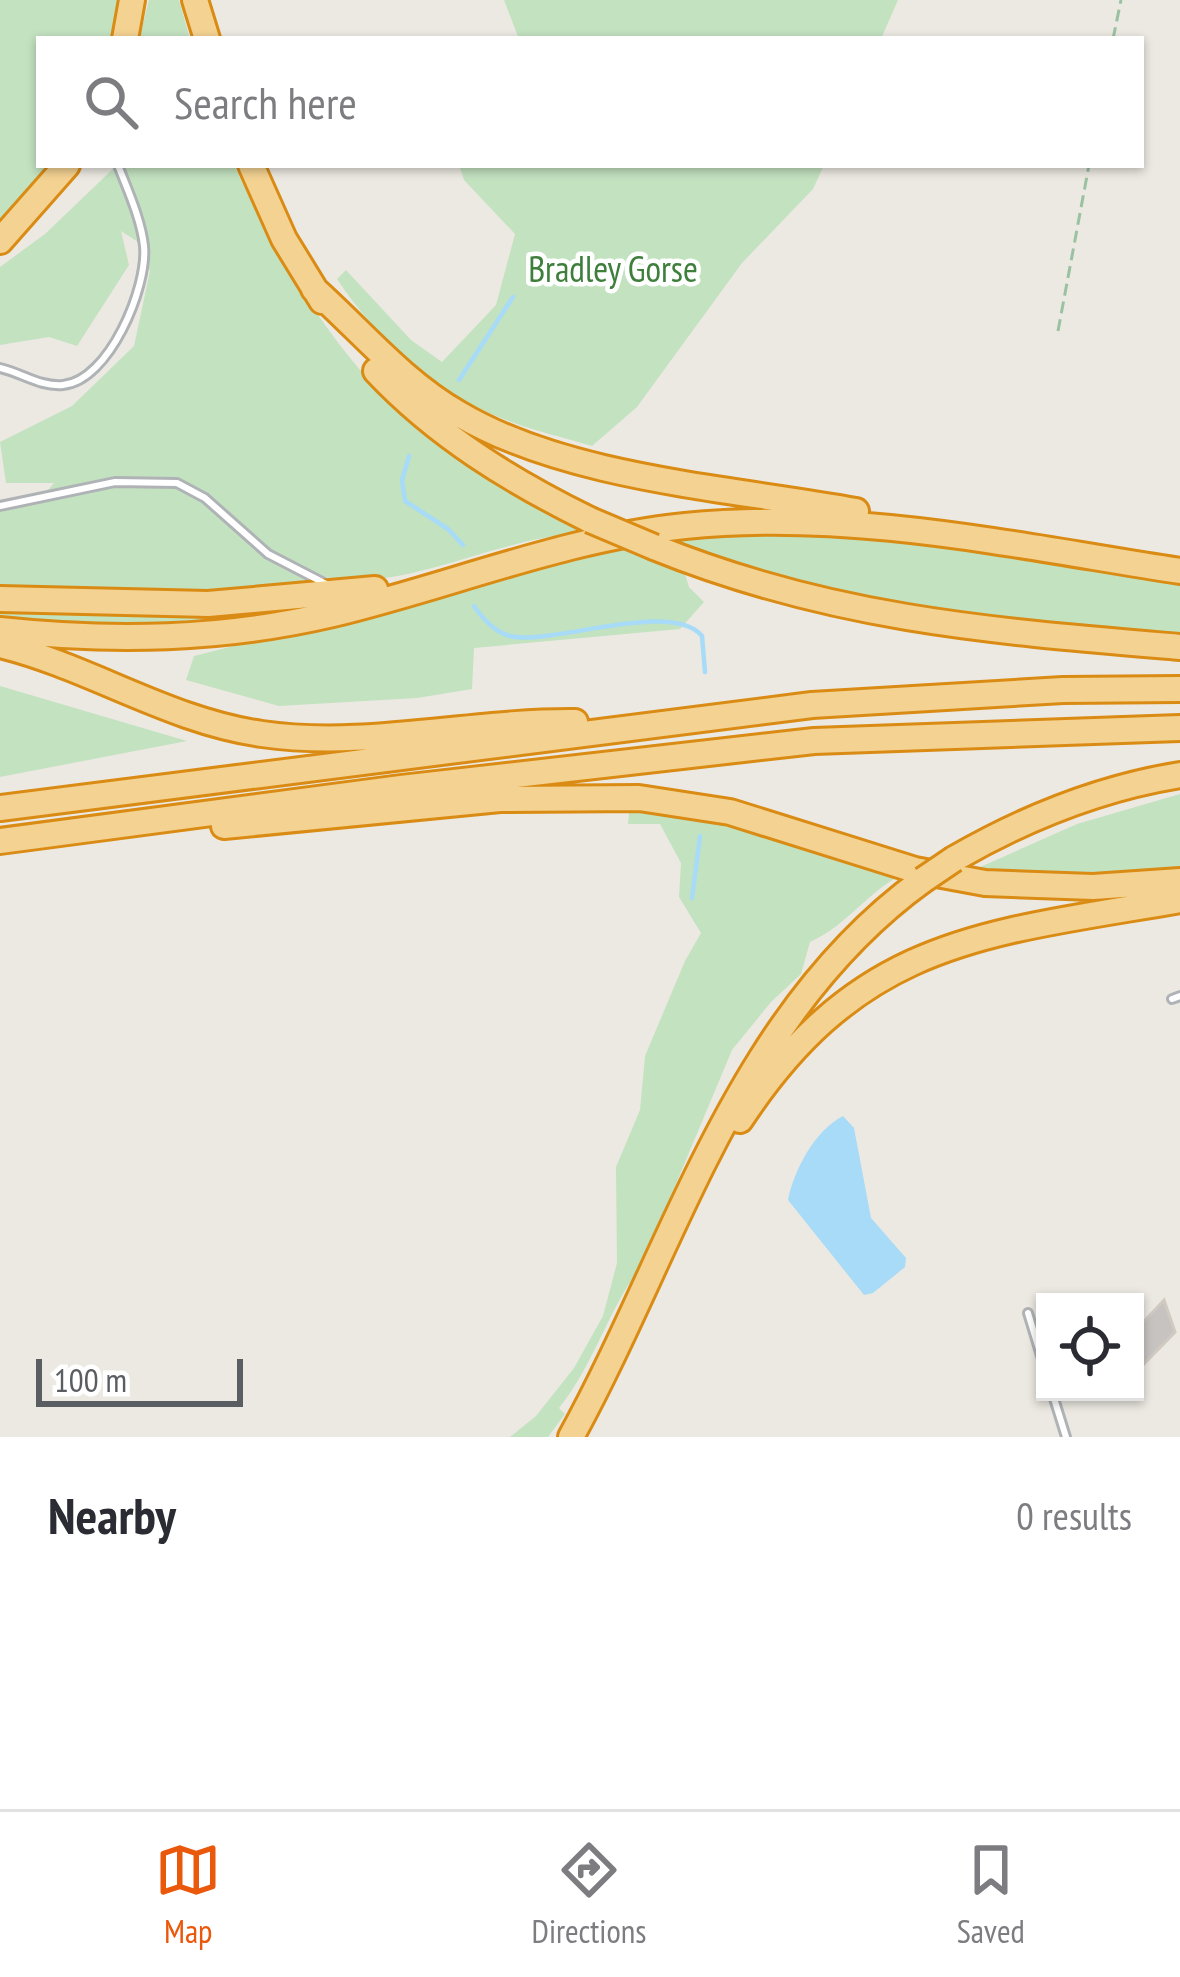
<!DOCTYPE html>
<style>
:root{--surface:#fff;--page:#f7f7f7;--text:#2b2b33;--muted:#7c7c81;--line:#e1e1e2;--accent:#ea580c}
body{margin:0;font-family:"PT Sans Narrow",sans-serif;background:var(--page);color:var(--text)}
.controls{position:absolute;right:36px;bottom:36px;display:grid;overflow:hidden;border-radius:0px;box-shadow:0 3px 9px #0004}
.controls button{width:108px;height:108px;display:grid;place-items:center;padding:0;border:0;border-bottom:3px solid var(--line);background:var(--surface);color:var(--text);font:60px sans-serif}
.scale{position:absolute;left:36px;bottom:30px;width:207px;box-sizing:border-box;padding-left:12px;border:6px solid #5a5e62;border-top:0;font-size:33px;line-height:42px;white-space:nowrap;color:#5a5e62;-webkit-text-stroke:9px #fff;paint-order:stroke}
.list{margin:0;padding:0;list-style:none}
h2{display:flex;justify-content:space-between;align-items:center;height:156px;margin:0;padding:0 48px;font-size:51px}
h2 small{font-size:39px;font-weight:400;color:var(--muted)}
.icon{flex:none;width:66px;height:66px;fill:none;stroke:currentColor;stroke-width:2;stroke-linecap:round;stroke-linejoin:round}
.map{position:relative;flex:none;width:1180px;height:1437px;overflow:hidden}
.search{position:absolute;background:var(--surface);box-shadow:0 3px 9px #0004;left:36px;right:36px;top:36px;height:132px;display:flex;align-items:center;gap:30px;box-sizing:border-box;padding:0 42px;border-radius:0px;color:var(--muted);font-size:45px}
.sheet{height:372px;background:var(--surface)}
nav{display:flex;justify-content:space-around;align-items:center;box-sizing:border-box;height:168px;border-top:3px solid var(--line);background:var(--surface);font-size:33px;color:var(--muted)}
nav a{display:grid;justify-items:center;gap:6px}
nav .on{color:var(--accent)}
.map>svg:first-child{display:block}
.green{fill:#c3e2c0}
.water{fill:#a7dbf7}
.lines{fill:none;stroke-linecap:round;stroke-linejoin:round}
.stream{stroke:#a7dbf7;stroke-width:4.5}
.building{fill:#c7c3c0;stroke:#d0cac1;stroke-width:3}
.service-casing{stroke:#b0b3b6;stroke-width:12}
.motorway-casing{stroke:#da8b13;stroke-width:30}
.path{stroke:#9ac2a2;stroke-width:3;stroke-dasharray:12 6;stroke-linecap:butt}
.service{stroke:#fff;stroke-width:6}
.motorway{stroke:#f3d292;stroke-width:24}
.motorway-bridge-casing{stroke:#da8b13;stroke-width:30;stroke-linecap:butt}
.motorway-bridge{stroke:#f3d292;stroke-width:24}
.labels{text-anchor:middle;stroke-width:9;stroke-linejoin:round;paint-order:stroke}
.park-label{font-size:36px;fill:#3e7f3c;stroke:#fff}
</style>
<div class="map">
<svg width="1180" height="1437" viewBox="0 0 1180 1437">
<rect width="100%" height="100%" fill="#ece9e2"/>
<path class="green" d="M 0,0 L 122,0 L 113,39 L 39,39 L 39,165 L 53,165 L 0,224 Z
M 149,0 L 179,0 L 190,39 L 139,39 Z
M 504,0 L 898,0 L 881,39 L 519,39 Z
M 117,165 L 234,165 C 287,279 357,392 464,463 C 502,488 545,510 585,533 C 505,536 428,581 348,581 C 332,581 318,574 304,568 L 316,585 L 169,591 L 0,587 L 0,508 L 39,501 L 54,483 L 6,483 L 0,442 L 72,406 L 134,346 L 150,271 L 138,242 L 121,231 L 129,265 L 77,346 L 49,337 L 0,345 L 0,267 L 45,234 Z
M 459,165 L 824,165 L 813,189 L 742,263 L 637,407 L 592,446 C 562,437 530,430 501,418 C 434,391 376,338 337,279 L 346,270 L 411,340 L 442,362 L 496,305 L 515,234 L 464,180 Z
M 843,530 L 1180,581 L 1180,633 C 996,621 835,610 663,537 Z
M 618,548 L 685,574 L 689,587 L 704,602 L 680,629 L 474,648 L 472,689 L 417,698 L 279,706 L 186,680 L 194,656 Z
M 287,606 L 288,609 C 215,643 79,628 0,615 L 0,607 Z
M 0,686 L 187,741 L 0,777 Z
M 1180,794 L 1180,872 L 969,872 L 1077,824 Z
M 630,804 L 674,807 L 908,872 C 869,888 849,925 810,942 L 801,974 L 771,1002 L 732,1050 L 642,1265 C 608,1309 594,1365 559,1408 L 565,1414 L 548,1437 L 510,1437 L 536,1416 L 574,1368 L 603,1316 L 617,1263 L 616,1167 L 640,1110 L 645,1056 L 685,961 L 701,933 L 679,897 L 681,863 L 660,824 L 628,824 Z"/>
<path class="water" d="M 843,1116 L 854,1128 L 871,1218 L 906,1258 L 905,1267 L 873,1293 L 864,1295 L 788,1200 C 794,1170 815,1130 843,1116 Z"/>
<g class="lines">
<path class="stream" d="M 459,380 L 513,297
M 409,456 L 402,480 L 405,501 L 448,529 L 463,545
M 474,606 C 483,619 494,632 510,636 C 551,646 671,599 702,636 L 705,672
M 692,898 L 700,836"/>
</g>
<path class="building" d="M 1164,1300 L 1175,1332 L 1135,1373 L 1135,1331 Z"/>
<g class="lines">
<g class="service-casing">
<path id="service" d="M 0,368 C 22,373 40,387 63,385 C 109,381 148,287 144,246 C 141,219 128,191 118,165
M 0,506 L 115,482 L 177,483 L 205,498 L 268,554 L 326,584
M 1172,999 L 1180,996
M 1028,1313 L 1045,1369
M 1052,1392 L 1066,1437"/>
</g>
<g class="motorway-casing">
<path id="motorway" d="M 195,0 L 207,39
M 125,39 L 132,0
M 251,165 L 284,239 L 322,301
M 0,241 L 67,165
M 314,289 C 362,332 402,381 459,414 C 569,479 731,488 856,511
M 376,371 C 437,436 511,481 590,520
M 654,547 C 832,619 991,631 1180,647
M 0,599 L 208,604 L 375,589
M 0,630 C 113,642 222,640 333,614 C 450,586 565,538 685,526 C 851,509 1017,546 1180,571
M 0,645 C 90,667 169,721 262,734 C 365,749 471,721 575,722
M 0,808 L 812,705 L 1063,690 L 1180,689
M 224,826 L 500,799 L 639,798 L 730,812 L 915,870 L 985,883 L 1093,887 L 1180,881
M 0,841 L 401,788 L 814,741 L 1180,728
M 954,859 C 1025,818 1099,788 1180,775
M 740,1120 C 860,938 984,934 1180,900
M 571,1437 C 677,1244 736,1015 923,880"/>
</g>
<path class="path" d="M 1113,39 L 1121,0
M 1058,331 L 1089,165"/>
<use href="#service" class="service"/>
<use href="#motorway" class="motorway"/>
<g class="motorway-bridge-casing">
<path id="motorway-bridge" d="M 590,520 L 654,547
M 923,880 L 954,859"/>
</g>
<use href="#motorway-bridge" class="motorway-bridge"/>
</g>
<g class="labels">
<g class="park-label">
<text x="613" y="282">Bradley Gorse</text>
</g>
</g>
</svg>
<div class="controls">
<button><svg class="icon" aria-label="locate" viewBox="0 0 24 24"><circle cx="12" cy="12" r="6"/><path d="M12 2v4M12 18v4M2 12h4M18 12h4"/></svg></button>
</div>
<div class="scale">100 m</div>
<div class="search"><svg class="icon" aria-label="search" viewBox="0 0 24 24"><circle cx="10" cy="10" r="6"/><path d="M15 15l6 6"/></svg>Search here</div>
</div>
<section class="sheet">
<h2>Nearby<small>0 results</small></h2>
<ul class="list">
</ul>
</section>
<nav>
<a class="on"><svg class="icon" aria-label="map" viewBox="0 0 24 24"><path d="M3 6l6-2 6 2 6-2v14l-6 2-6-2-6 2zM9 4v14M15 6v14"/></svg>Map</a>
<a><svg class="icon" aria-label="directions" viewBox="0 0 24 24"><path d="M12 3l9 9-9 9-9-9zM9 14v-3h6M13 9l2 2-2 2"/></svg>Directions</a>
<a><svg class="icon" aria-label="saved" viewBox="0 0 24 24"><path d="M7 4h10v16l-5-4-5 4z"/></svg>Saved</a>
</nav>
